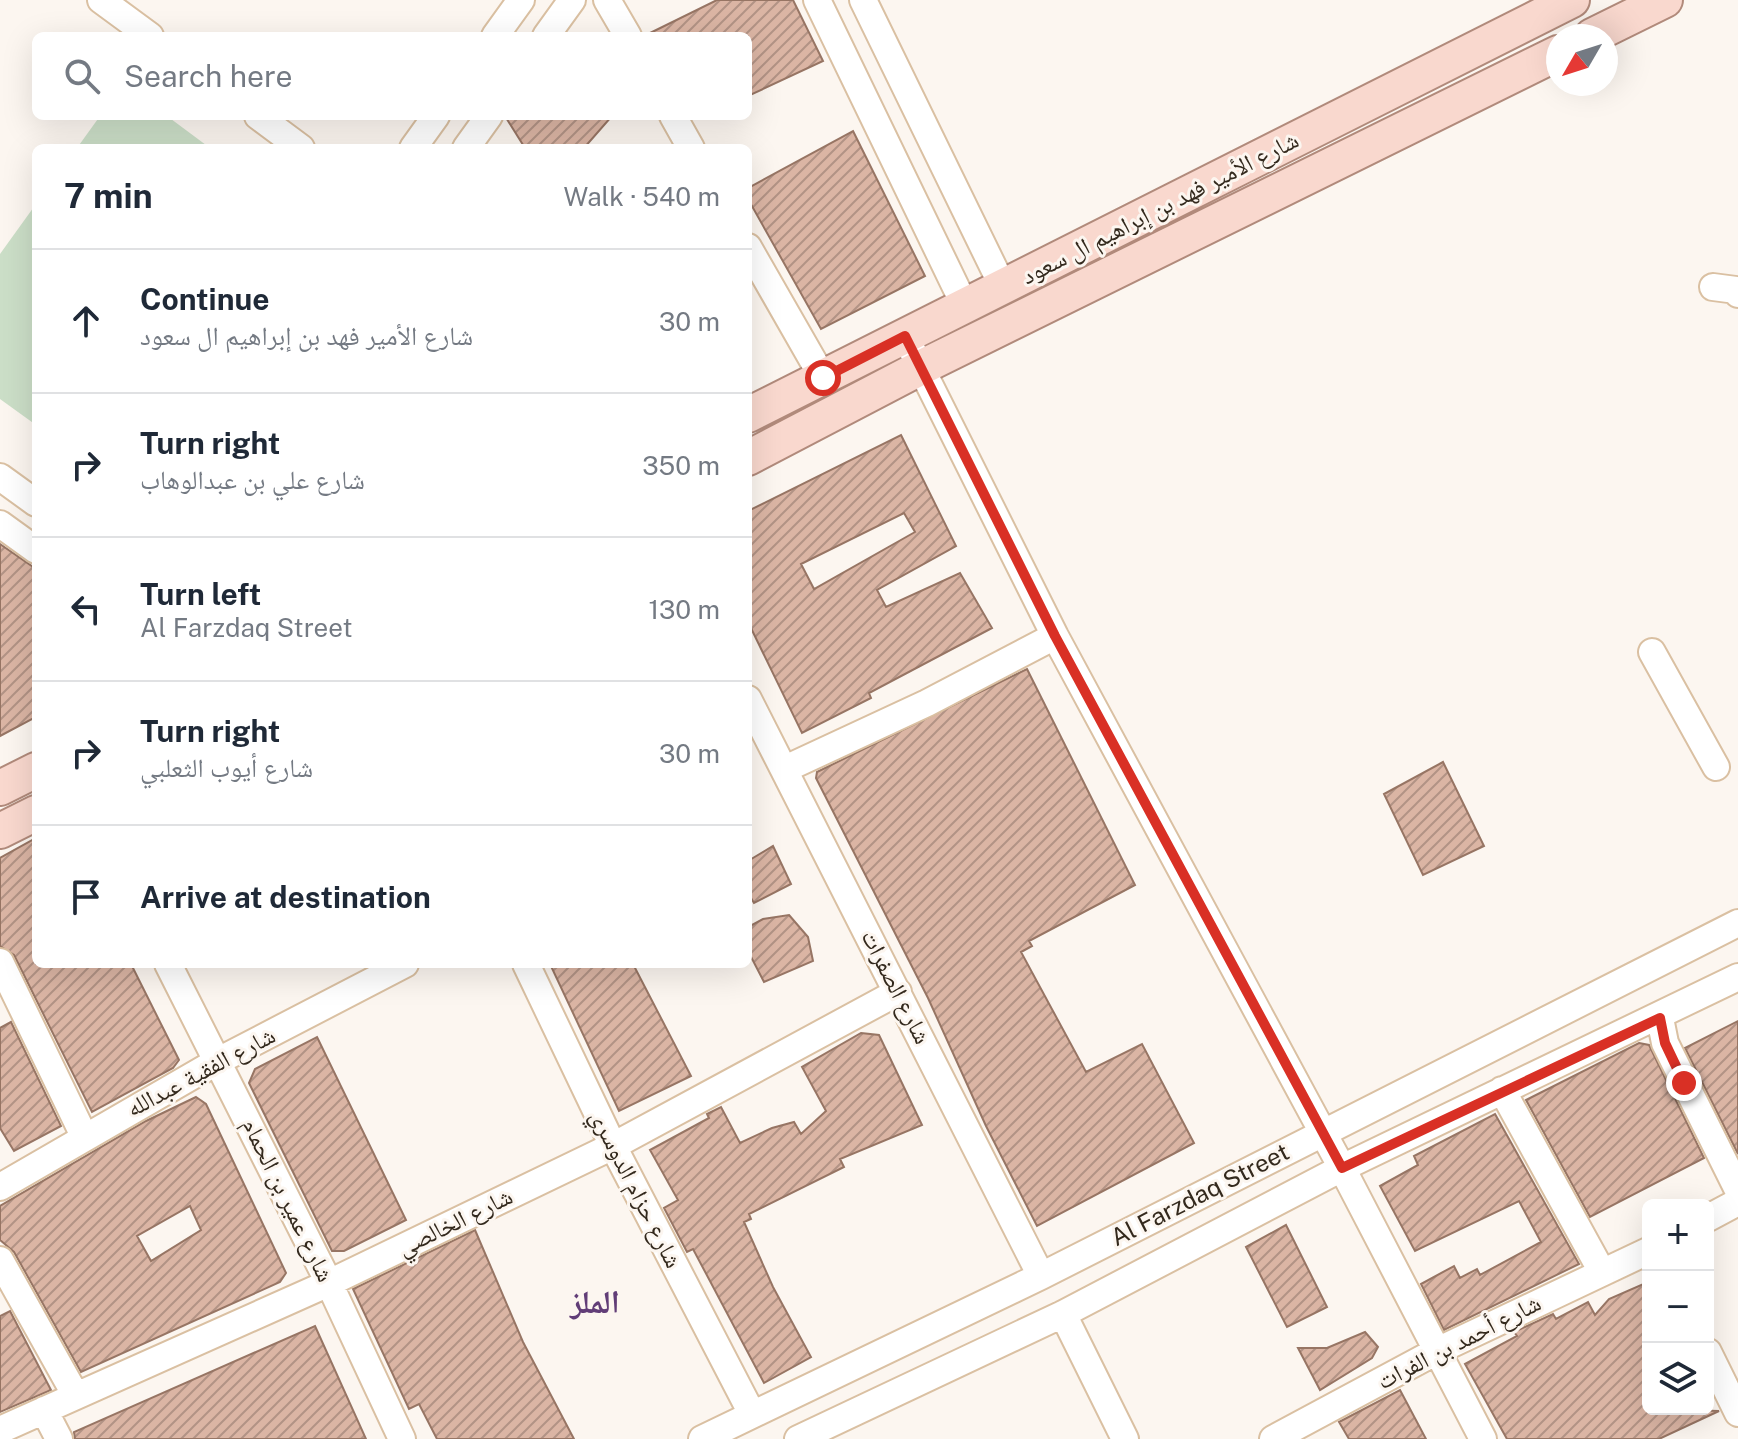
<!DOCTYPE html>
<meta charset="utf-8">
<style>
:root{--surface:#fff;--page:#f2f2f3;--text:#1f2937;--muted:#747a83;--line:#e0e1e3}
body{margin:0;font-family:"Public Sans","Noto Naskh Arabic",sans-serif;background:var(--page);color:var(--text)}
.controls{position:absolute;right:24px;bottom:24px;display:grid;overflow:hidden;border-radius:12px;box-shadow:0 8px 32px #0002}
.controls button{width:72px;height:72px;display:grid;place-items:center;padding:0;border:0;border-bottom:2px solid var(--line);background:var(--surface);color:var(--text);font:40px sans-serif}
.compass{position:absolute;left:1546px;top:24px;width:72px;height:72px;border-radius:50%;background:var(--surface);box-shadow:0 8px 32px #0002;rotate:231deg}
.stop{position:absolute;width:24px;height:24px;margin:-18px;border:6px solid #d93025;border-radius:50%;background:#fff}
.stop.end{background:#d93025;border-color:#fff;box-shadow:0 2px 8px #0008}
.list{margin:0;padding:0;list-style:none}
h2{display:flex;justify-content:space-between;align-items:center;height:104px;margin:0;padding:0 32px;font-size:34px}
h2 small{font-size:26px;font-weight:400;color:var(--muted)}
.list li{display:grid;grid-template-columns:52px 1fr auto;gap:24px;align-items:center;box-sizing:border-box;height:144px;padding:0 32px;border-top:2px solid var(--line)}
.list b{display:block;font-size:30px;white-space:nowrap}
.list p{margin:0;font-size:26px;white-space:nowrap;color:var(--muted)}
.list em{font-size:26px;font-style:normal;color:var(--muted)}
.icon{flex:none;width:44px;height:44px;fill:none;stroke:currentColor;stroke-width:2;stroke-linecap:round;stroke-linejoin:round}
.map{position:relative;flex:none;width:1738px;height:1439px;overflow:hidden}
.search{position:absolute;background:var(--surface);box-shadow:0 8px 32px #0002;left:32px;top:32px;width:720px;height:88px;display:flex;align-items:center;gap:20px;box-sizing:border-box;padding:0 28px;border-radius:12px;color:var(--muted);font-size:30px}
.panel{position:absolute;background:var(--surface);box-shadow:0 8px 32px #0002;left:32px;top:144px;width:720px;height:824px;border-radius:12px}
.map>svg:first-child{display:block}
.green{fill:#cbdec7}
.building{fill:url(#building-hatch);stroke:#977564;stroke-width:2;fill-rule:evenodd}
.lines{fill:none;stroke-linecap:round;stroke-linejoin:round}
.minor-casing{stroke:#dac0a2;stroke-width:30}
.major-casing{stroke:#b18a7b;stroke-width:38}
.minor{stroke:#fff;stroke-width:26}
.major{stroke:#f9d8ce;stroke-width:34}
.route{stroke:#d93025;stroke-width:10}
.labels{text-anchor:middle;stroke-width:6;stroke-linejoin:round;paint-order:stroke}
.street-label{font-size:24px;fill:#33291d;stroke:#fcf6f0}
.district-label{font-size:32px;font-weight:bold;fill:#613d77;stroke:#fcf6f0}
</style>
<div class="map">
<svg width="1738" height="1439" viewBox="0 0 1738 1439">
<defs>
<pattern id="building-hatch" width="6" height="6" patternUnits="userSpaceOnUse" patternTransform="scale(2)"><rect width="6" height="6" fill="#dbb5a4"/><path d="M-1 1l2-2M0 6l6-6M5 7l2-2" fill="none" stroke="#b29385"/></pattern>
</defs>
<rect width="100%" height="100%" fill="#fcf6f0"/>
<path class="green" d="M 100,116 L 167,116 L 210,148 L 77,148 Z
M 36,204 L 36,425 L 0,399 L 0,254 Z"/>
<path class="building" d="M 717,0 L 793,0 L 823,61 L 748,96 L 748,36 L 644,36 Z
M 505,116 L 612,116 L 584,148 L 525,148 Z
M 853,131 L 925,276 L 821,329 L 748,199 L 748,188 Z
M 901,435 L 956,546 L 877,590 L 886,607 L 960,573 L 992,628 L 869,693 L 871,698 L 802,733 L 748,622 L 748,511 ZM 904,513 L 915,532 L 814,589 L 801,564 Z
M 0,544 L 36,569 L 36,717 L 0,736 Z
M 1027,669 L 1135,885 L 1029,941 L 1032,946 L 1021,952 L 1086,1072 L 1142,1044 L 1194,1143 L 1037,1226 L 986,1126 L 928,998 L 816,778 L 817,772 Z
M 1443,762 L 1484,846 L 1423,875 L 1384,794 Z
M 36,838 L 36,964 L 131,964 L 179,1060 L 173,1068 L 92,1112 L 14,955 L 0,946 L 0,858 Z
M 773,846 L 791,884 L 754,903 L 748,893 L 748,861 Z
M 789,915 L 808,937 L 813,961 L 764,982 L 748,951 L 748,927 L 763,919 Z
M 550,964 L 633,964 L 691,1076 L 619,1111 Z
M 1738,1021 L 1738,1154 L 1685,1048 Z
M 11,1022 L 61,1126 L 14,1151 L 0,1128 L 0,1028 Z
M 861,1033 L 879,1035 L 922,1125 L 840,1159 L 844,1167 L 749,1214 L 751,1219 L 744,1222 L 773,1287 L 811,1357 L 764,1383 L 693,1249 L 687,1252 L 664,1208 L 678,1200 L 650,1150 L 709,1118 L 707,1114 L 721,1107 L 740,1143 L 772,1128 L 794,1122 L 801,1134 L 826,1111 L 802,1067 Z
M 317,1037 L 406,1220 L 344,1251 L 332,1251 L 249,1083 L 255,1069 Z
M 1639,1043 L 1649,1045 L 1704,1158 L 1590,1217 L 1526,1100 Z
M 196,1097 L 206,1104 L 286,1273 L 280,1282 L 81,1372 L 14,1252 L 0,1240 L 0,1206 L 146,1121 ZM 190,1206 L 201,1230 L 151,1261 L 137,1236 Z
M 1495,1114 L 1579,1264 L 1444,1330 L 1421,1284 L 1454,1266 L 1460,1278 L 1477,1269 L 1480,1275 L 1541,1242 L 1519,1201 L 1415,1251 L 1380,1186 L 1418,1165 L 1414,1156 Z
M 1286,1225 L 1327,1307 L 1287,1327 L 1246,1247 Z
M 475,1230 L 523,1342 L 574,1439 L 437,1439 L 419,1404 L 409,1409 L 353,1289 Z
M 1648,1282 L 1648,1409 L 1719,1411 L 1659,1439 L 1507,1439 L 1465,1364 L 1517,1336 L 1514,1332 L 1553,1314 L 1556,1319 L 1588,1302 L 1595,1315 L 1609,1299 Z
M 10,1311 L 51,1390 L 0,1412 L 0,1316 Z
M 315,1326 L 366,1439 L 75,1439 L 74,1432 Z
M 1365,1332 L 1378,1347 L 1372,1358 L 1320,1390 L 1298,1348 L 1327,1348 Z
M 1400,1390 L 1426,1439 L 1349,1439 L 1339,1422 Z"/>
<g class="lines">
<g class="minor-casing">
<path id="minor" d="M 101,0 L 150,36
M 607,0 L 628,36
M 817,0 L 965,306
M 863,0 L 1003,287
M 495,36 L 521,0
M 546,36 L 572,0
M 258,116 L 301,148
M 673,116 L 691,148
M 413,148 L 436,116
M 466,148 L 489,116
M 748,247 L 823,378
M 1713,287 L 1736,290 L 1738,294
M 905,336 L 1055,636 L 1342,1168 L 1483,1439
M 0,477 L 36,503
M 0,524 L 36,550
M 1652,652 L 1716,767
M 748,699 L 1041,1276
M 785,769 L 927,703 L 1055,636
M 0,962 L 84,1136
M 168,964 L 329,1283 L 402,1439
M 526,964 L 613,1146 L 751,1412
M 1660,1018 L 1665,1043 L 1738,1190
M 1502,1090 L 1602,1272
M 0,1187 L 218,1061 L 405,964
M 1708,1218 L 1738,1202
M 0,1260 L 76,1396
M 1063,1314 L 1125,1439
M 1708,1352 L 1738,1413
M 44,1410 L 59,1439
M 0,1430 L 329,1283 L 613,1146 L 898,992
M 702,1439 L 1041,1276 L 1738,923
M 798,1439 L 1063,1314 L 1342,1168 L 1738,977
M 1273,1439 L 1437,1351 L 1648,1251"/>
</g>
<g class="major-casing">
<path id="major" d="M 1592,36 L 1665,0
M 748,415 L 1572,0
M 748,458 L 920,368 L 1558,53
M 0,788 L 36,770
M 0,831 L 36,813"/>
</g>
<use href="#minor" class="minor"/>
<use href="#major" class="major"/>
</g>
<g class="lines">
<path class="route" d="M 823,378 L 905,336 L 1055,636 L 1342,1168 L 1660,1018 L 1665,1043 L 1684,1083"/>
</g>
<g class="labels">
<g class="street-label">
<text transform="translate(1160 208) rotate(-27)" y="8">شارع الأمير فهد بن إبراهيم ال سعود</text>
<text transform="translate(896 987) rotate(63)" y="8">شارع الصفرات</text>
<text transform="translate(201 1072) rotate(-28)" y="8">شارع الفقية عبدالله</text>
<text transform="translate(636 1189) rotate(63)" y="8">شارع حزام الدوسري</text>
<text transform="translate(1200 1195) rotate(-27)" y="8">Al Farzdaq Street</text>
<text transform="translate(288 1200) rotate(64)" y="8">شارع عمير بن الحمام</text>
<text transform="translate(455 1222) rotate(-26)" y="8">شارع الخالصي</text>
<text transform="translate(1459 1342) rotate(-27)" y="8">شارع أحمد بن الفرات</text>
</g>
<g class="district-label">
<text x="595" y="1313">الملز</text>
</g>
</g>
</svg>
<div class="controls">
<button>+</button>
<button>−</button>
<button><svg class="icon" aria-label="layers" viewBox="0 0 24 24"><path d="M12 4l9 5-9 5-9-5zM3 14l9 5 9-5"/></svg></button>
</div>
<svg class="compass" viewBox="-18 -18 36 36"><path d="M0-13l5 13h-10z" fill="#e53935"/><path d="M0 13l5-13h-10z" fill="#747a83"/></svg>
<div class="stop" style="left:823px;top:378px"></div>
<div class="stop end" style="left:1684px;top:1083px"></div>
<div class="search"><svg class="icon" aria-label="search" viewBox="0 0 24 24"><circle cx="10" cy="10" r="6"/><path d="M15 15l6 6"/></svg>Search here</div>
<section class="panel">
<h2>7 min<small>Walk · 540 m</small></h2>
<ul class="list">
<li><svg class="icon" aria-label="ahead" viewBox="0 0 24 24"><path d="M12 20V5M6 11l6-6 6 6"/></svg><div><b>Continue</b><p>شارع الأمير فهد بن إبراهيم ال سعود</p></div><em>30 m</em></li>
<li><svg class="icon" aria-label="right" viewBox="0 0 24 24"><path d="M7 20v-9h11M14 6l5 5-5 5"/></svg><div><b>Turn right</b><p>شارع علي بن عبدالوهاب</p></div><em>350 m</em></li>
<li><svg class="icon" aria-label="left" viewBox="0 0 24 24"><path d="M17 20v-9H6M10 6l-5 5 5 5"/></svg><div><b>Turn left</b><p>Al Farzdaq Street</p></div><em>130 m</em></li>
<li><svg class="icon" aria-label="right" viewBox="0 0 24 24"><path d="M7 20v-9h11M14 6l5 5-5 5"/></svg><div><b>Turn right</b><p>شارع أيوب الثعلبي</p></div><em>30 m</em></li>
<li><svg class="icon" aria-label="arrive" viewBox="0 0 24 24"><path d="M6 21V4h12l-3 4 3 4H6"/></svg><div><b>Arrive at destination</b></div></li>
</ul>
</section>
</div>
